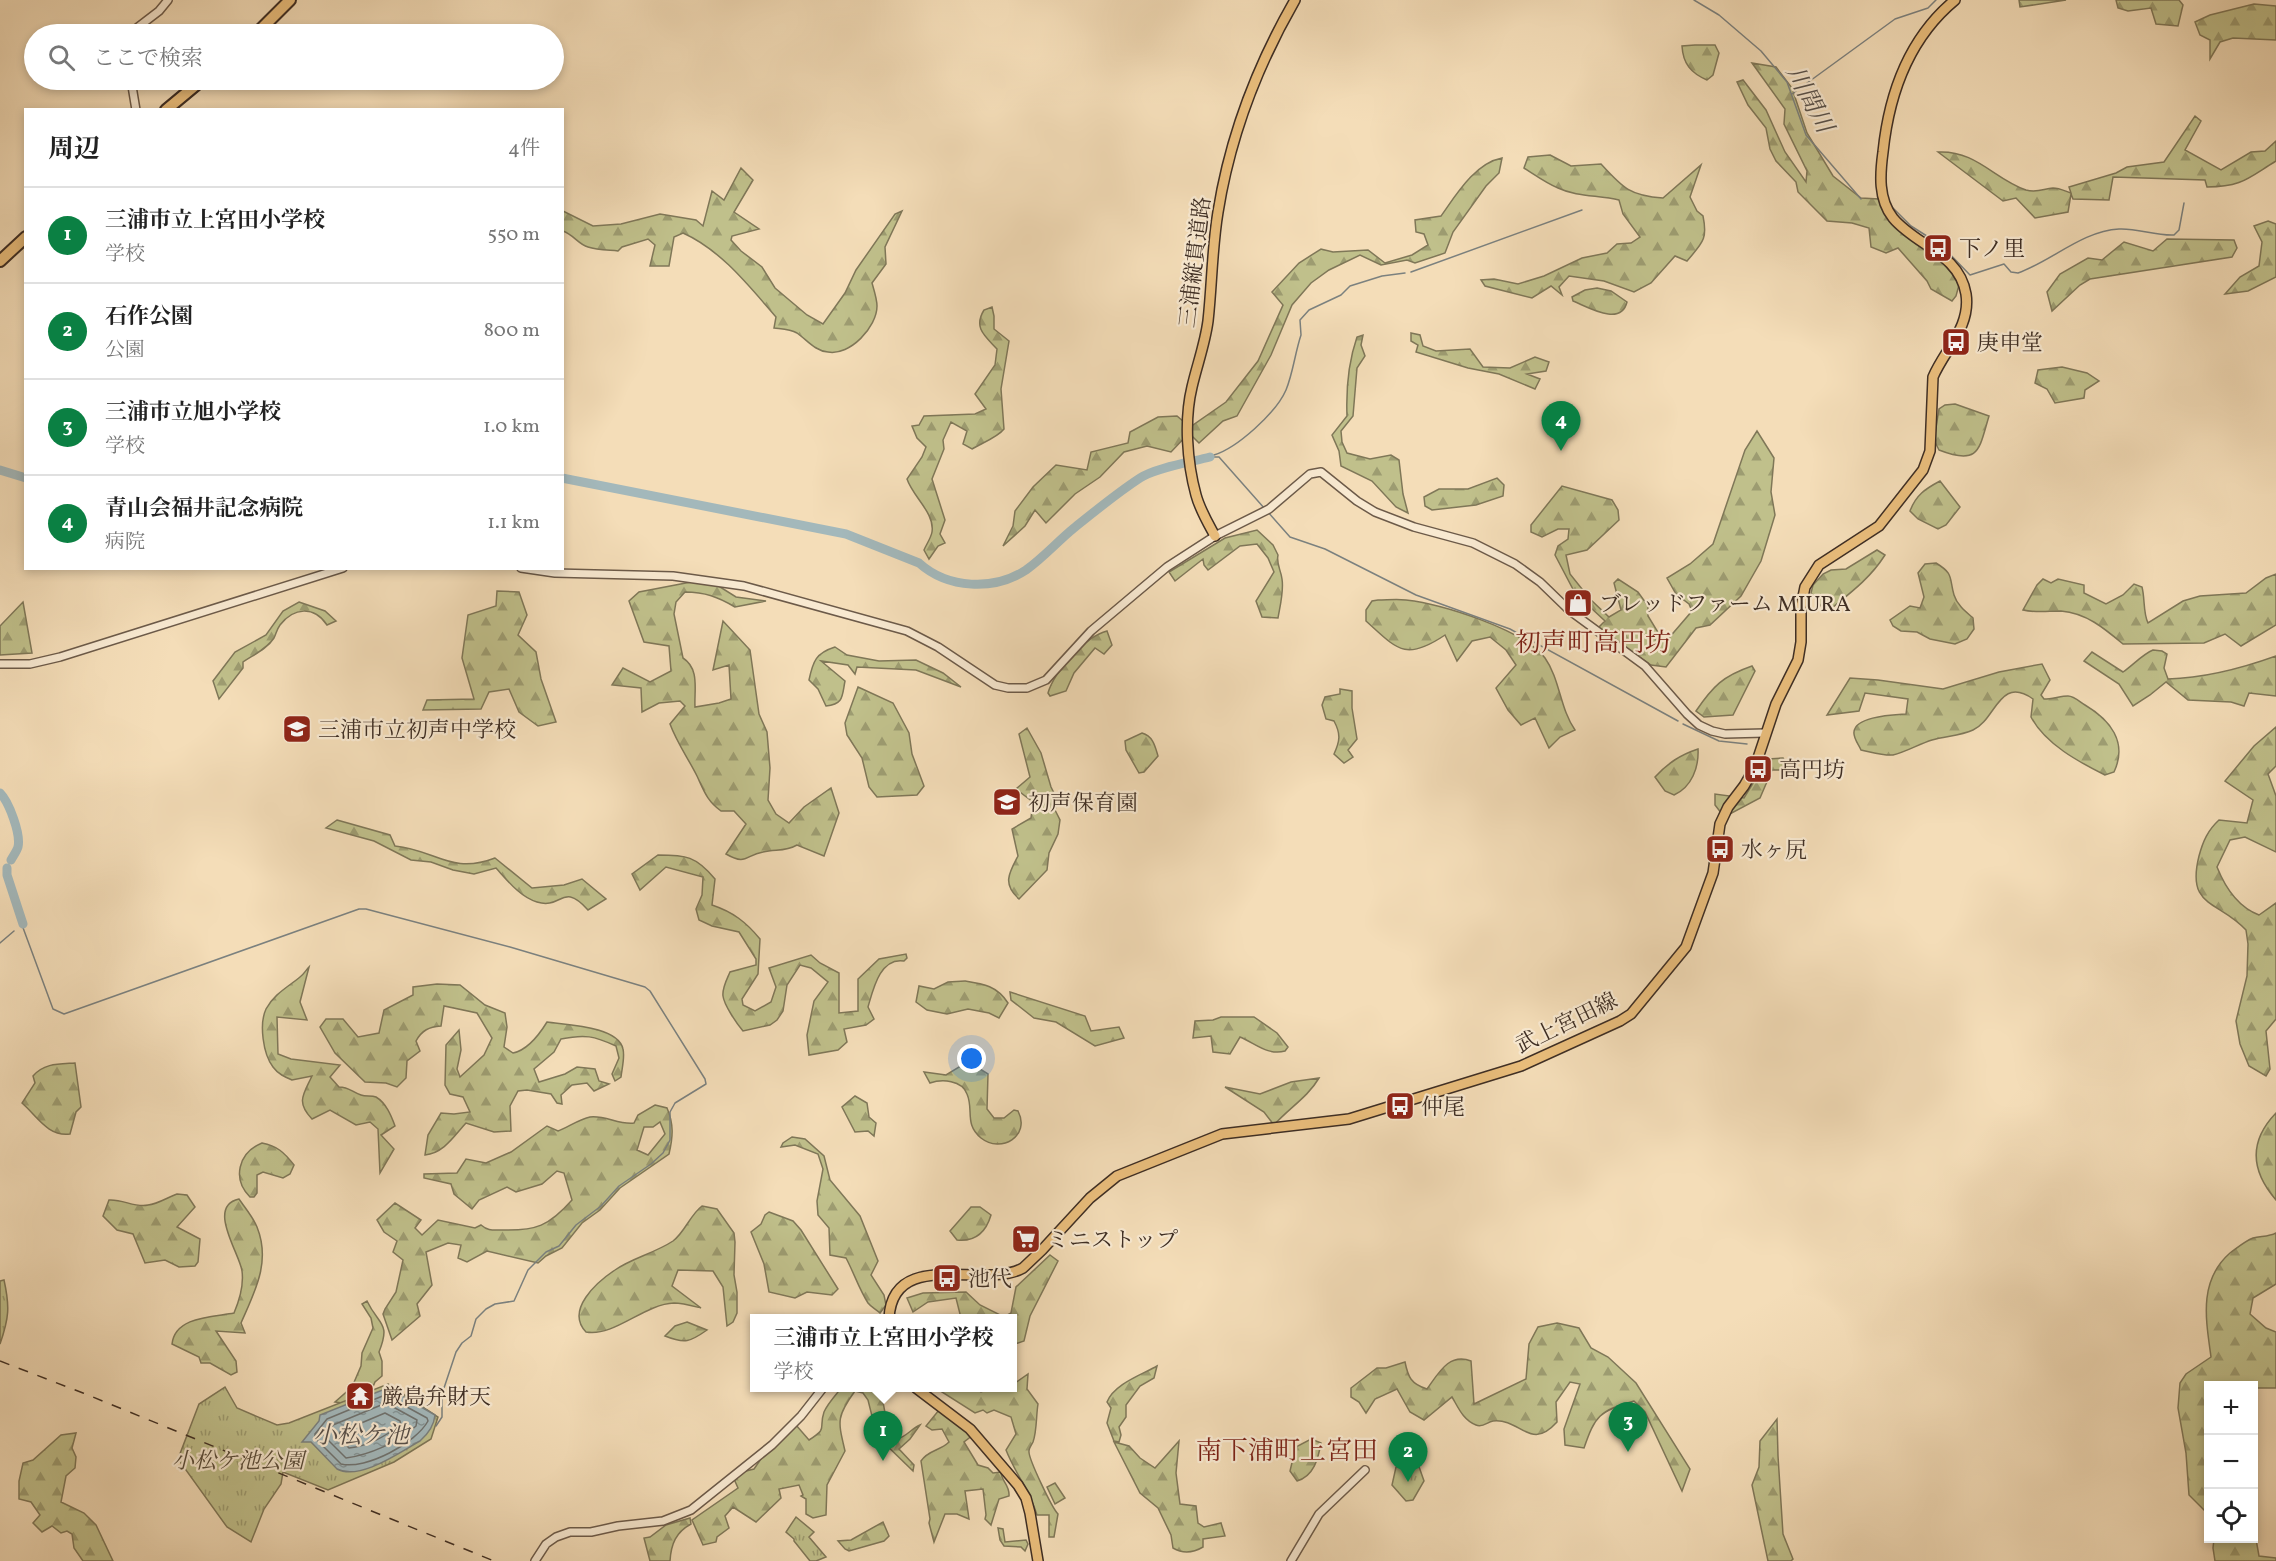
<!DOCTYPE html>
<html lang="ja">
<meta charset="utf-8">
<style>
:root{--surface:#fff;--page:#f2f2f2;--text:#222;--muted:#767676;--line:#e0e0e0;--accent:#0b8043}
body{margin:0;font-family:Vollkorn,"Noto Serif JP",serif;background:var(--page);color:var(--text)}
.controls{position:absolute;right:18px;bottom:18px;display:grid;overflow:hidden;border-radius:0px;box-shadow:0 3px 9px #0003}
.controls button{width:54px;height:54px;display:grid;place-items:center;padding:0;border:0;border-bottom:2px solid var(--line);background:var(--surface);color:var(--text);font:30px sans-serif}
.you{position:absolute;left:972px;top:1059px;width:21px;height:21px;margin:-15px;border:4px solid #fff;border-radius:50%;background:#1a73e8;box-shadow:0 0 0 9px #1a73e833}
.badge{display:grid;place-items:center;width:39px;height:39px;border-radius:50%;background:var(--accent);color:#fff;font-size:20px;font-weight:700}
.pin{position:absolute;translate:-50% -50px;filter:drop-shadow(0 2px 3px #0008)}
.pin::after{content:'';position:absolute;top:32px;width:21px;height:18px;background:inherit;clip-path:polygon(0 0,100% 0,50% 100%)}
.popup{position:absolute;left:750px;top:1314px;width:267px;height:78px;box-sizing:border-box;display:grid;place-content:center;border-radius:0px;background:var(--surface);filter:drop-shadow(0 2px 4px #0005);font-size:20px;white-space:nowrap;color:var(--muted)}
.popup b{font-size:22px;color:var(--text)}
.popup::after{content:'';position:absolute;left:50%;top:100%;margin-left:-12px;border:12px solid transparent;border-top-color:var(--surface)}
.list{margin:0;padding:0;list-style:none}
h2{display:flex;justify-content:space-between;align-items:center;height:78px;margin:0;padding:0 24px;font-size:26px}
h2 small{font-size:20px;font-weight:400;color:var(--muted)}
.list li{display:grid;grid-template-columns:39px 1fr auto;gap:18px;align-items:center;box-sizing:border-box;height:96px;padding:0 24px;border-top:2px solid var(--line)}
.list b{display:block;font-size:22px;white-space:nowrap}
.list p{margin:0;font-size:20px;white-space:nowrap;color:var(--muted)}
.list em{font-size:20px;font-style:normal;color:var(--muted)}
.icon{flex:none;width:33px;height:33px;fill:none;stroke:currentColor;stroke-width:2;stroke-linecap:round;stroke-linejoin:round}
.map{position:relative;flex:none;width:2276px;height:1561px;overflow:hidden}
.search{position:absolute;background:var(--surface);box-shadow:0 3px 9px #0003;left:24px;top:24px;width:540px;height:66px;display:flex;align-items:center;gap:15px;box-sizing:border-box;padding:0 21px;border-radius:33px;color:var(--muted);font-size:22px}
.panel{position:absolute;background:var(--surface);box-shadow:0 3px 9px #0003;left:24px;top:108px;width:540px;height:462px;border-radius:0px}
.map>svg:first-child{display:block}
.forest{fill:url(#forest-firs);stroke:#7f7758;stroke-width:1.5;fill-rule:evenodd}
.park{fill:url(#park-tufts);stroke:#7f7758;stroke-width:1.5}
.water{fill:url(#water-ripples);stroke:#7b817f;stroke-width:1.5}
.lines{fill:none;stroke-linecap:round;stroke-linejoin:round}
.shore{stroke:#707370;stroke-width:1.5}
.stream{stroke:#7b817f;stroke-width:1.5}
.river{stroke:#a3b8bb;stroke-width:9}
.minor-casing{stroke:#6c5a49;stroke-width:10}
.major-casing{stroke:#3e2e24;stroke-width:12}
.highway-casing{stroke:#3e2e24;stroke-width:14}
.minor{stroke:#f8e9d1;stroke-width:7}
.major{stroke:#eabe7c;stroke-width:9}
.highway{stroke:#eabe7c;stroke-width:10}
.rail{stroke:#3e2e24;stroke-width:1.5;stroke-dasharray:10 10;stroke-linecap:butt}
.labels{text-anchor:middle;stroke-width:4.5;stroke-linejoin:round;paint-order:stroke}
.poi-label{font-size:22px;fill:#3e2e24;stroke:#f8e9d1;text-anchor:start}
.street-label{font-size:22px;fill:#3e2e24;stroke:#f8e9d1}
.park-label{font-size:22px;font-style:italic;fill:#584b39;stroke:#f8e9d1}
.water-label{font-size:24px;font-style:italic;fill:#57504a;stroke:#f8e9d1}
.quarter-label{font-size:26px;fill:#7a1f14;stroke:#f8e9d1}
</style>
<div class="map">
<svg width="2276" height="1561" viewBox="0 0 2276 1561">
<defs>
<pattern id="forest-firs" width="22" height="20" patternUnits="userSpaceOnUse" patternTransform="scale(1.5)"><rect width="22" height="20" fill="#c0c08b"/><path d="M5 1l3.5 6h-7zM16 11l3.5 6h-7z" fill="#9d9c71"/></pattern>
<pattern id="park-tufts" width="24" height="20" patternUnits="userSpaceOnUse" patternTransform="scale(1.5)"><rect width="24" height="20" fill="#c0c08b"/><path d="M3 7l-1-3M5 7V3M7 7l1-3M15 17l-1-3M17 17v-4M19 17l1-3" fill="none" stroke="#9d9c71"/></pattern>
<pattern id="water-ripples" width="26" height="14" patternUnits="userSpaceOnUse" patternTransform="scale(1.5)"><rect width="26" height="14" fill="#a3b8bb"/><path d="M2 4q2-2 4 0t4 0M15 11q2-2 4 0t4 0" fill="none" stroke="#869698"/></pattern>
</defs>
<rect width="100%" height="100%" fill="#f4ddb8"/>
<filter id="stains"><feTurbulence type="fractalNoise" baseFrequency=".00333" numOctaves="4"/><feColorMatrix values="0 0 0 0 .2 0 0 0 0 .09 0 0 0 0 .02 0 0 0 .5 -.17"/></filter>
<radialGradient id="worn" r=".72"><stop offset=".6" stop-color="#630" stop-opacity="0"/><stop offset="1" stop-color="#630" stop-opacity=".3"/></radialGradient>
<path class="forest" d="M 2019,0 L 2066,0 L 2020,7 Z
M 2116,0 L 2179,0 L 2183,5 L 2178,26 L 2156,24 L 2151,8 L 2128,11 L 2118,8 Z
M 2254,4 L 2276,6 L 2276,40 L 2233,38 L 2220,42 L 2210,59 L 2210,40 L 2200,35 L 2195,22 L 2210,15 Z
M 1695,45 L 1715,45 L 1719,53 L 1713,75 L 1707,80 C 1691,73 1683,64 1682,46 Z
M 1752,63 L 1776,67 L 1792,88 L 1807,133 L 1833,176 L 1861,198 L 1879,199 L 1951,267 L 1959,285 L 1956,296 L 1952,301 L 1931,289 L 1927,281 L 1898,248 L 1886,253 L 1871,247 L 1869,228 L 1852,223 L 1827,221 L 1798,192 L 1796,182 L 1776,161 L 1770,149 L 1766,128 L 1748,105 L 1737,82 L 1743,80 L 1766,110 L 1785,152 L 1806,182 L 1807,171 L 1784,124 L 1785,109 Z
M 2195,116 L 2201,121 L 2185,150 L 2221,170 L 2251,152 L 2265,151 L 2276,141 L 2276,161 C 2248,178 2242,187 2207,187 L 2205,180 L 2113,177 L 2109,200 L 2073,199 L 2071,194 L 2068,212 L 2035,218 L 2016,198 L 2003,201 L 1938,152 C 1976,150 1994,179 2026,190 C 2037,193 2043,189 2053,188 C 2059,188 2065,191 2071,193 L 2069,187 L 2116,173 L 2127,167 L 2164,162 Z
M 1550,155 L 1571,166 L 1601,164 C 1623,188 1630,196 1663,198 L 1701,165 L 1690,197 L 1697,211 L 1703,216 C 1708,240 1702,243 1687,261 L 1675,256 L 1651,283 L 1634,292 L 1604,281 L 1569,276 L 1559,287 L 1562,295 L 1551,286 L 1532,298 L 1485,286 L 1481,280 L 1494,279 L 1518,284 L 1544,276 L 1582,258 L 1607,253 L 1617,244 L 1631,243 L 1640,237 L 1623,214 L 1619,200 C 1599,195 1577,197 1558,188 C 1546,183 1535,175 1524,168 L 1528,157 Z
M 1502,158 L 1499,173 L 1486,186 L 1453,232 L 1445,253 L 1415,263 L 1407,260 L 1381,265 L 1360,255 L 1329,270 L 1311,283 L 1292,305 L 1271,355 L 1237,416 L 1223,421 L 1199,443 L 1189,433 L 1171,452 L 1147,446 L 1124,452 L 1100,477 L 1075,494 L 1046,523 L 1035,510 L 1025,526 L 1003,546 L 1013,526 L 1015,511 L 1033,487 L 1056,465 L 1087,470 L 1091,452 L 1128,443 L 1130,432 L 1158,417 L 1177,416 L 1190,427 L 1226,402 L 1258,361 L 1283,305 L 1272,292 L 1299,263 L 1321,249 L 1333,252 L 1368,250 L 1385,263 L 1412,255 L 1428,245 L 1424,234 L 1416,232 L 1415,220 L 1441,216 C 1456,195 1475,163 1502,158 Z
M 741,168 L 753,180 L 734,212 L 759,229 L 732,236 L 731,240 L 741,251 L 762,267 L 775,288 L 807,315 L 823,324 L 845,293 L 856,270 L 895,214 L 902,211 L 885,247 L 886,264 L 872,283 C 874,290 877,299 877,306 C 877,327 850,356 828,352 C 815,351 807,340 797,333 C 790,329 782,329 774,328 L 776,317 C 749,286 721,250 683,233 L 674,237 L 669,266 L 650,266 L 655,245 L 648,239 L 622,247 L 618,251 C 608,250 597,250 588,247 C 578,244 574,235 563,231 L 563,211 L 593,226 L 621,224 L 660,214 L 696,220 L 703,226 L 712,191 L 724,200 Z
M 2268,221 L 2276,224 L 2276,277 L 2248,291 L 2225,294 L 2240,277 L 2259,266 L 2262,242 L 2254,226 Z
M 2167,239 L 2234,240 L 2237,248 L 2232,257 L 2090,279 L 2080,285 L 2052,311 L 2047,292 L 2060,274 L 2088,258 L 2102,260 L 2124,242 L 2153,251 Z
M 1597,288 L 1611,291 L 1627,302 C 1621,327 1588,307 1573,301 L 1572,297 L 1585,290 Z
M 992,307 L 994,316 L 994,329 L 1009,341 L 1001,389 L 1004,429 C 998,437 982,443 972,449 L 963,444 L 967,431 L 951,422 L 943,440 L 944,449 L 932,479 L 945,520 L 940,534 L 945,543 L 938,546 L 929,559 L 924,550 C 926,545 931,538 932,532 C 935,513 913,497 907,479 L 922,457 L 926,447 L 917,438 L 912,426 L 919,425 L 924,416 L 975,414 L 986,409 L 975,394 L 995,365 L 997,349 C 985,336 973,328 984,310 Z
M 1411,333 L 1420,335 L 1423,346 L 1436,351 L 1470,349 L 1483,367 L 1510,368 L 1535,357 L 1549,362 L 1546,371 L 1527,374 L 1540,379 L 1535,389 L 1499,374 L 1468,368 L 1416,352 L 1418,345 L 1411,341 Z
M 1363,335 L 1361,345 L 1365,356 L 1357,368 L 1353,416 L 1341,431 L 1342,442 L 1347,453 L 1370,459 L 1391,455 L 1399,460 L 1403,494 L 1408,513 L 1396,507 L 1372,481 L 1341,466 L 1339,451 L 1332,435 L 1347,416 C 1346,389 1348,363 1357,337 Z
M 2062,367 L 2087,373 L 2099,381 L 2085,390 L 2084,398 L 2055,403 L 2047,389 L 2035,383 L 2038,370 Z
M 1955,404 L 1989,416 C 1979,449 1980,466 1939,450 L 1934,440 L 1939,409 L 1945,405 Z
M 1757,431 L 1774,458 L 1771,492 L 1775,515 L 1761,561 L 1741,596 L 1710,625 L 1696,628 L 1666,667 L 1651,665 L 1598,628 L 1605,621 L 1575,593 L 1555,555 L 1558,546 L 1568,539 L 1569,529 L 1558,529 L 1542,537 L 1531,532 L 1531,525 L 1562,486 L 1612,500 L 1618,510 L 1619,520 L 1587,550 L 1566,555 L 1570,574 L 1590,599 L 1609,617 L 1621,610 L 1614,583 L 1618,579 L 1638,592 L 1648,606 L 1648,616 L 1662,639 L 1668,639 L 1692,611 L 1689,604 L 1676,594 L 1667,578 L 1690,564 L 1713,544 L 1745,450 Z
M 1497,478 L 1504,485 L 1503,496 L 1476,505 L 1432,510 L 1425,506 L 1424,497 L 1439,489 L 1468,489 Z
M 1940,481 L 1960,507 L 1946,525 L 1938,529 L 1918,519 L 1910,511 C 1916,495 1925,489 1940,481 Z
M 1257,530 L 1273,545 L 1278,555 C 1276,564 1281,570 1282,579 C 1284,591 1280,606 1278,618 L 1262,617 L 1256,601 L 1274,572 L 1268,558 L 1257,544 L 1240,546 L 1208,570 L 1204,565 L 1203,559 L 1175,581 L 1169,572 L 1225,538 Z
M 1877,550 L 1885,555 C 1871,577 1853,591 1833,607 L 1821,606 L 1811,593 L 1813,585 L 1823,574 L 1831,570 L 1846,569 Z
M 1936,563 C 1954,574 1949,577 1954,595 C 1957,605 1966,612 1973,618 L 1974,629 L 1967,639 L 1955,644 L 1930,639 L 1917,632 L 1901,631 L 1893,626 L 1890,620 L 1910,606 L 1920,608 L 1924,597 L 1918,573 L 1925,564 Z
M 2276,574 L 2276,625 L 2241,646 L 2225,634 L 2204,643 L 2123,644 C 2104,628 2086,613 2061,611 C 2048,611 2036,613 2023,610 L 2037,585 L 2043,579 L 2051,583 L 2058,579 L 2084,585 L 2084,593 L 2106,604 L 2123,595 L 2134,584 L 2142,587 C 2145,598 2143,613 2148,623 L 2183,601 L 2200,596 L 2246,593 L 2266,578 Z
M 691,582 L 717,585 L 736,597 L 766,601 L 735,607 C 718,597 705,592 685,592 L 676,602 L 674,614 L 683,658 C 700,669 694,690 695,707 L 719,703 L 731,699 L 729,665 L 713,670 L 723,621 L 750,650 L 759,714 L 767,732 L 770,768 L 768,800 L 776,814 L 789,823 L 804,807 L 831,788 L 839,813 L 824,856 L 797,845 C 785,852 776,849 763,852 C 745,855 747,866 726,854 L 746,824 L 734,811 L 721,811 C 707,801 704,791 697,776 C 688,758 677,743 670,724 L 685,706 L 680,701 L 659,703 L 642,712 L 641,688 L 612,685 L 623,668 L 650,682 L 671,671 L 669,646 L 644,642 L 629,601 L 639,592 Z
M 497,591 L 519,592 L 527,615 L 518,635 L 536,652 L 541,679 L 556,722 L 538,726 L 519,712 L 509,689 L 489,692 L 481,709 L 423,710 L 427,700 L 474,699 L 462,658 L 468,615 L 496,606 Z
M 1378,600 C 1387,600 1397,599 1406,600 C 1441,604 1523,629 1545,658 C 1560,679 1560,709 1575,730 L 1560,737 L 1549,748 L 1535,718 L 1521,725 L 1508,710 L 1496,688 L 1516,665 L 1506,650 L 1490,637 L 1472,641 L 1457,661 L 1445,635 C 1405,662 1397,649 1366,621 L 1366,610 L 1372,601 Z
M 23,602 L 32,653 L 0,655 L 0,626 Z
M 299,602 L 325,611 L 336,621 L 327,625 C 314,606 294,607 280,625 C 277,629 276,634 274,638 C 267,649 253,655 243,662 L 243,668 L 219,699 L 213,681 L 235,652 L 266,635 L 283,611 Z
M 1107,631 L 1112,645 L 1104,654 L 1095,648 L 1074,673 L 1066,691 L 1050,696 L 1048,693 C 1054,672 1086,636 1107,631 Z
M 835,647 L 847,655 L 879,661 L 916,660 L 943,673 L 961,687 L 916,670 L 857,667 L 855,674 L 848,665 L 821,661 L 845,681 C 842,696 844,704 826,706 L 818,689 L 809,680 C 813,661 816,653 835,647 Z
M 2153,650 L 2162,651 L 2167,654 L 2164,668 L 2168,679 C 2206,678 2240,669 2276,656 L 2276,696 L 2249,693 L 2244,706 L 2231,702 L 2188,700 L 2166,682 L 2150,695 L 2133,706 L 2119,684 L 2084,661 L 2092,652 L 2123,672 C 2133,665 2143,654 2153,650 Z
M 2042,664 L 2050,680 L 2041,695 L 2044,699 C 2052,699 2061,696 2068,696 C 2074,696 2080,702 2085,705 C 2110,720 2128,742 2114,772 L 2105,775 C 2079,762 2045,744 2031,717 L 2033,699 C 1999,675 1996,720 1973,730 C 1960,736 1945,736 1932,740 C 1919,744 1906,752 1893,755 C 1884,756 1871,752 1861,750 C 1859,745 1853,738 1854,732 C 1855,716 1894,715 1906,714 L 1908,699 L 1865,693 L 1859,711 L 1827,715 L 1850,678 L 1878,680 L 1943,689 L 1999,672 Z
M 1752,666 L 1755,671 L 1733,715 L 1704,717 L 1696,711 C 1713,686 1723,676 1752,666 Z
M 858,687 L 893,703 L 909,733 L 912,754 L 924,786 L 917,795 L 877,797 L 869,787 L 862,758 L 847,735 L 845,723 Z
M 1340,689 L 1352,691 L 1352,708 L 1357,739 L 1348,750 L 1353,757 L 1344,763 L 1334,754 C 1340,741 1341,734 1334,721 L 1326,719 L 1322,705 L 1325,697 L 1340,694 Z
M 2276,727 L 2276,766 L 2268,774 L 2276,796 L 2276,852 L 2245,837 L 2230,840 L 2217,867 C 2225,887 2238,907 2259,915 L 2276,903 L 2276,1019 L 2266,1031 L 2270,1069 L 2266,1076 L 2249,1066 L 2240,1044 L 2236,1021 L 2247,976 L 2248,944 L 2246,930 C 2218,900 2186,908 2199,856 C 2203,841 2208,830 2219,820 L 2247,823 L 2253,800 L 2225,781 L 2254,746 Z
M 1027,728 L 1041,753 L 1051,787 L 1058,801 L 1055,810 L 1060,820 L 1058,834 L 1049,853 L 1047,870 L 1019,899 C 1002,884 1009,873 1018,856 L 1012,829 L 1031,818 L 1033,802 L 1016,789 L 1030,777 L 1019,734 Z
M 1142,733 C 1153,736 1155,746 1158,756 L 1144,772 L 1139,773 L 1126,750 L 1125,741 Z
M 1698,749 C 1699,767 1692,787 1674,795 L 1665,791 L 1655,777 C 1668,763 1680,755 1698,749 Z
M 1783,758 L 1790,770 L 1772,770 L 1760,798 L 1728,815 L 1722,814 L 1715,805 L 1715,794 L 1744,798 L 1768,759 Z
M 337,820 L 390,835 L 395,846 C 436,850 451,875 495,858 L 532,888 L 564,885 L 582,879 L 606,899 L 588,910 C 562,881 562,910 537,902 C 520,897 507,880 496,868 L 474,874 L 453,870 L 431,862 L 411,860 L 374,841 L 326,828 Z
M 658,855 C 686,855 696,856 715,879 L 712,905 C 733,912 746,922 760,939 L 758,974 L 742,999 L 743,1005 L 755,1011 L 771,1002 L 776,987 L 769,968 L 811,955 L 820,963 L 839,973 L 839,1013 L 858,1011 L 858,979 L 879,959 L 906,954 L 907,958 L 904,961 C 880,957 873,990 868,1007 L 874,1019 L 866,1025 L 844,1029 L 847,1042 L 838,1050 L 809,1055 L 807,1035 L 814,1001 L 828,982 L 811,968 L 800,965 L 787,985 L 783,1011 L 777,1020 L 770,1025 L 743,1031 C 737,1024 724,1005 723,996 C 722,988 727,979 730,972 L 756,965 L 756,959 L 739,932 L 712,926 L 699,920 L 696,909 L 702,895 L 703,877 L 666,867 L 640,890 L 632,874 Z
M 309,967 L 300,1002 L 307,1020 L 277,1017 L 278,1054 L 291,1059 L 340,1065 L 330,1077 L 339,1087 C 349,1087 352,1092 361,1095 C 366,1097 371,1095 376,1097 C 386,1103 391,1115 395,1126 L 381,1135 L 394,1149 L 380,1173 L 378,1129 L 370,1122 L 356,1125 L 330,1110 L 312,1119 C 296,1102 303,1095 312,1076 L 292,1080 C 285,1077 278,1074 273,1067 C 263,1054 259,1024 266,1009 C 274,994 288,987 300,977 C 304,974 306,970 309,967 Z
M 965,981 C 984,984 997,986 1008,1003 L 999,1018 L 989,1013 L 968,1009 L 947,1014 L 927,1010 L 916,1002 L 919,986 L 934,989 L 948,982 Z
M 437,984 L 460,985 L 485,1005 L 505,1013 L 507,1027 L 504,1047 L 513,1053 C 528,1050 539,1035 547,1022 C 566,1025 618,1026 623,1049 C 625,1057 622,1068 621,1077 L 615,1081 L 612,1074 L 619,1058 L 616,1046 C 594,1036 585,1034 561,1039 L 554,1052 L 534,1069 L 539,1082 L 565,1074 L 577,1067 L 595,1069 L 599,1081 L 609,1084 L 594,1091 L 587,1083 L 572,1085 L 561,1095 L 562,1104 L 557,1103 L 551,1094 L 527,1090 L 518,1091 L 510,1106 L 511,1131 L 494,1132 L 466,1123 C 454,1136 444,1153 425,1155 L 428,1135 L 441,1113 L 454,1114 L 470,1112 L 463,1097 L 450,1094 L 445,1085 L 446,1045 L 459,1030 L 461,1050 L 457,1069 L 460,1077 L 484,1055 L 492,1038 L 477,1013 L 444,1006 L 441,1026 C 429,1027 422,1030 416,1041 L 420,1051 L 407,1061 L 406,1078 L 397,1087 L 386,1083 L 365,1082 L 335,1053 L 320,1027 L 326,1019 L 343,1019 L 358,1037 L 379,1033 L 384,1010 L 413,995 L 413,987 Z
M 1010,992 L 1085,1016 L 1091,1031 L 1119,1027 L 1124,1038 L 1095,1046 L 1056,1022 L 1034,1018 L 1011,1000 Z
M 1221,1017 L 1254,1017 L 1277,1033 L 1288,1047 L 1285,1051 C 1268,1056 1255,1043 1240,1037 L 1230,1054 L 1213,1052 L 1211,1036 L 1193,1038 L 1195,1021 L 1213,1020 Z
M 75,1063 L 81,1107 L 76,1112 L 70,1134 C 48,1137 37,1116 22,1103 L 35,1083 L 33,1076 C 44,1063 59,1064 75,1063 Z
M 959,1067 L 977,1067 L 988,1074 L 987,1109 L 994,1118 L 1004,1118 L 1014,1110 L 1018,1111 C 1031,1136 1001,1154 981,1138 C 964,1124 974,1110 967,1094 C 962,1080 942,1079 930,1083 L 924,1072 L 946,1075 Z
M 1319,1078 C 1308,1097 1289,1108 1274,1125 L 1264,1112 L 1225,1087 L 1260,1094 L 1291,1082 Z
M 855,1096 L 867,1103 L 869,1117 L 876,1123 L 874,1136 L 868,1131 L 855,1132 L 842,1107 Z
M 655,1105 L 667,1108 C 674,1124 673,1137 669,1154 L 620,1188 L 600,1210 L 582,1223 L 562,1248 L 546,1256 L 538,1263 L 487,1251 L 467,1262 L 458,1258 L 461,1245 L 448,1243 L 426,1252 L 432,1285 L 417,1304 L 420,1316 L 392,1340 L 383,1314 L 385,1309 L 396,1292 L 403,1260 L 393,1252 L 397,1241 L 384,1232 L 377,1220 L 395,1203 L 421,1220 L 415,1228 L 422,1235 L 438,1220 L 475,1228 L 481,1225 C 488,1231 492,1230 502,1230 C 536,1231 549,1226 572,1200 L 564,1173 L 557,1171 L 542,1184 L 516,1192 L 507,1187 L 479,1200 L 472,1209 L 454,1194 L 451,1184 L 424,1178 L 424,1174 L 457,1173 L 466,1159 L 486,1163 L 511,1152 L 547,1126 L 558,1131 C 568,1127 580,1119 590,1117 C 605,1115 619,1125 634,1123 L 638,1115 ZM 660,1122 L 665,1134 L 648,1155 L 637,1150 L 644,1127 L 653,1127 Z
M 2276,1113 L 2276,1200 C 2251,1171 2248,1142 2276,1113 Z
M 792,1137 L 805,1139 L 824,1156 L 830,1180 L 860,1216 L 878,1261 L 871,1275 L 884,1295 L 886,1305 L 880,1313 C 876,1309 871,1307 868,1303 C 859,1289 854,1273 846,1258 L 830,1255 L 829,1228 L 818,1215 L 817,1201 L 823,1169 L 818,1154 L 795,1145 L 781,1147 L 783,1143 Z
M 262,1143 C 277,1146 284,1152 294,1165 L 290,1174 L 283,1178 L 263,1172 L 257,1175 L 257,1193 L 254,1197 L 250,1197 C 232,1179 238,1153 262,1143 Z
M 177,1194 L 187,1195 L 195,1207 L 177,1227 L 200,1239 L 198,1262 L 195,1266 L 179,1267 L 165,1260 L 145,1263 L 133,1234 L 117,1230 L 103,1216 L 109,1200 C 123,1199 135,1208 148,1205 C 158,1204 168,1197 177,1194 Z
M 239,1199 C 245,1208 253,1217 257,1227 C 271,1262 255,1291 241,1323 L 245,1333 L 216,1331 L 236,1361 L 237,1372 L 231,1375 L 210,1363 L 201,1363 L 199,1357 L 172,1344 C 175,1316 214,1317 234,1313 C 240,1299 244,1286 242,1271 C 240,1254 206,1206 239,1199 Z
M 702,1206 L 717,1209 L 734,1233 L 735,1242 L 734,1275 L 737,1292 L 737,1313 L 733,1322 L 727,1326 L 723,1287 L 713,1271 L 678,1270 L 672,1286 L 701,1308 C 693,1306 682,1303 674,1303 C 644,1304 615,1337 586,1332 C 565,1310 597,1282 615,1270 C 632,1258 655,1253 673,1241 C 685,1232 690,1215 702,1206 Z
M 971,1207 L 980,1207 L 991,1215 C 986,1232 976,1242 957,1240 L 950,1231 Z
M 769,1212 L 793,1221 L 801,1230 L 838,1289 L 832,1295 L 807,1292 L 795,1298 L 769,1292 L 764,1264 L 751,1232 L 761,1224 L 765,1215 Z
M 2276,1233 L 2276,1284 L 2253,1298 L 2250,1314 L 2266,1328 L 2276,1332 L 2276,1388 L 2254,1388 L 2254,1386 L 2245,1385 L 2240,1383 L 2238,1385 L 2208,1386 L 2208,1514 L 2189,1495 L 2186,1453 L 2178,1408 L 2180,1383 L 2186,1374 L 2211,1357 C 2206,1320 2198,1281 2230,1253 C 2237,1248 2245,1241 2253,1238 C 2261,1236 2269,1237 2276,1233 Z
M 1050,1255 L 1058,1261 L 1030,1316 L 1024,1341 L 1012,1345 L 1012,1318 L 961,1318 L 956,1298 L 928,1302 L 913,1312 L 907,1298 L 923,1293 L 966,1292 L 980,1305 L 1004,1317 L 1011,1313 L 1016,1287 Z
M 367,1301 C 379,1326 391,1322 379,1352 L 382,1361 L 382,1376 L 375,1382 L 368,1398 L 342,1403 L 335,1402 L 352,1387 L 361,1366 L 362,1353 L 373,1328 L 371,1318 L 362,1304 Z
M 687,1322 L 707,1330 C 690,1342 685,1344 665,1336 L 675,1326 Z
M 1557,1323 L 1579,1328 L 1591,1348 L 1608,1357 L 1636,1383 L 1690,1469 L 1682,1491 L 1645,1412 L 1634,1401 C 1599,1411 1595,1416 1584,1448 L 1565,1445 L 1564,1429 L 1580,1384 L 1570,1382 L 1556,1402 L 1557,1422 C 1530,1452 1521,1418 1493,1421 C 1487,1422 1483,1428 1476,1425 C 1463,1420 1458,1407 1452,1397 L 1424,1420 L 1410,1412 L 1397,1389 L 1375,1399 L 1366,1413 L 1359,1402 L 1351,1397 L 1351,1388 L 1377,1368 L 1386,1368 L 1405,1362 C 1408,1377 1411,1384 1427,1389 C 1438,1374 1449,1352 1471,1361 L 1474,1404 L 1526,1379 L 1529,1344 L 1538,1327 Z
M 1157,1366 L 1154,1378 L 1140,1386 L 1126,1405 L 1126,1417 L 1119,1427 L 1121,1435 L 1119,1442 L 1114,1441 L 1107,1423 L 1111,1408 L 1107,1402 C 1114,1384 1141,1375 1157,1366 Z
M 1028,1374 L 1027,1389 L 1038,1404 C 1036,1416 1037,1431 1033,1442 C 1032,1444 1029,1448 1029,1451 C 1028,1458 1052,1508 1058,1514 L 1054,1537 L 1049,1537 L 1049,1515 L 1037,1515 C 1030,1491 1015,1473 1006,1450 L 1016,1434 L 1011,1417 L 994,1410 L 987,1413 L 983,1410 L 975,1413 L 939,1390 L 934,1391 L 929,1388 L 974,1388 L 981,1392 L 991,1388 L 1012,1388 L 1012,1382 L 1015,1383 Z
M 835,1388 L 875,1388 L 883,1402 L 886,1418 L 897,1439 C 906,1437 911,1429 920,1425 L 910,1439 L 899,1449 L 914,1465 L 913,1471 L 877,1436 L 868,1400 L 863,1393 L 855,1391 C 836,1417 838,1421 845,1451 L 827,1485 L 826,1515 L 813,1518 L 806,1514 L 806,1499 L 801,1496 L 803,1495 L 799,1485 L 779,1489 L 781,1498 L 756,1522 L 733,1507 L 725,1516 L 729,1528 L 717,1537 L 716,1542 L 703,1545 L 692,1520 L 738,1488 L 734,1479 L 742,1472 L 754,1469 L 763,1456 L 796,1425 L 809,1440 C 829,1427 818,1430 824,1412 C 827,1405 833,1398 838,1392 Z
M 939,1410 L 973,1435 L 964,1442 L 978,1465 L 988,1468 L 993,1473 L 1001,1472 C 1001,1481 1010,1485 1009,1496 L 999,1499 L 991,1525 L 985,1519 L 986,1515 L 983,1489 L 965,1491 L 969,1519 L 957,1514 L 945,1514 L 934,1542 L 929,1523 L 930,1519 L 921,1461 C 928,1450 940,1451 949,1442 L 942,1429 L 932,1430 L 926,1426 Z
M 1777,1419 L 1778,1456 L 1783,1534 L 1793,1559 L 1791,1561 L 1768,1561 L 1752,1485 L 1759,1467 L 1760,1441 Z
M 76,1433 L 72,1448 L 76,1457 L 75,1468 L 66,1476 L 61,1502 L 84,1513 L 96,1525 L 113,1561 L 83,1561 L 74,1548 L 72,1534 L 67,1531 L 61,1533 L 52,1526 L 42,1532 L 33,1523 L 40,1515 L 31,1502 L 19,1499 L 19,1481 L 23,1463 L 33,1460 L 61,1435 Z
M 1311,1439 L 1321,1443 C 1318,1459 1314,1476 1297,1481 L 1290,1471 L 1294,1454 L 1292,1449 Z
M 1179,1441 L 1176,1473 L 1180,1504 L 1196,1506 L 1198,1523 L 1204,1527 L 1221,1523 L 1225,1536 L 1203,1539 L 1203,1547 C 1193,1553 1183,1554 1173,1548 L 1171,1535 L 1158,1508 L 1140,1493 L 1114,1442 L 1129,1446 L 1140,1458 L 1155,1468 Z
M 690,1518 L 691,1524 C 676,1532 671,1544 670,1561 L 650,1561 L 644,1538 L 650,1537 L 666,1525 Z
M 883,1522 L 889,1536 L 884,1541 L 849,1551 L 845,1549 L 838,1541 L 851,1540 Z
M 998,1528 L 1003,1529 L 1005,1542 L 1026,1540 L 1028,1544 L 1025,1551 L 1021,1547 L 1004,1546 L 1000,1540 Z
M 2254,1528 L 2259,1556 L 2276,1558 L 2276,1561 L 2215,1561 L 2213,1548 L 2214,1539 L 2254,1538 Z"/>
<path class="park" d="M 4,1280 C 10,1307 9,1318 0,1344 L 0,1281 Z
M 388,1384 L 438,1417 L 431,1439 L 394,1462 L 328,1490 L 283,1472 L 281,1484 L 264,1509 L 251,1542 L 227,1527 L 178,1459 L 199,1404 L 225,1387 L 237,1408 L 277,1425 L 289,1423 Z
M 1417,1461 L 1424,1481 L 1413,1500 L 1406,1501 L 1392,1485 L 1396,1467 Z
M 1055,1483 L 1065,1498 L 1055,1504 L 1047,1487 Z
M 796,1517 L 814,1532 L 809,1537 L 826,1557 L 816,1561 L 810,1561 L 794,1541 L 794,1539 L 786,1532 Z"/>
<path class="water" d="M 385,1389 L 392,1390 L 435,1415 C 434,1426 428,1434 420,1441 C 400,1452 360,1481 337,1469 L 311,1442 L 302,1442 L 319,1421 L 320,1415 Z"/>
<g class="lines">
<path class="shore" d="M 385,1395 L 427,1418 L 428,1421 C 416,1443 366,1470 341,1464 L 315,1438 L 315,1434 L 327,1419 Z
M 386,1403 L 417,1420 L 416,1426 C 399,1442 369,1455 346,1458 L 326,1438 L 333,1425 Z
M 385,1413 L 400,1421 L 401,1425 C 385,1436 369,1446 349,1448 L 338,1437 L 340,1432 Z"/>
<path class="stream" d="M 1694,0 L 1719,15 L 1761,51 L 1787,82 L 1806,135 L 1861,199
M 1792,94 L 1895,19 L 1928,8 L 1936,0
M 1891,206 L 1911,226 L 1941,245 L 1970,275 L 2004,264 L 2011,272 L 2018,273 C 2052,261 2082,231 2119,229 C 2137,228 2156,236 2174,235 L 2179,230 L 2184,203
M 1411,272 L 1582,210
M 1214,455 C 1237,448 1276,413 1286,390 C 1293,373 1295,353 1301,335 L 1300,320 L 1309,310 L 1341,295 L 1350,286 L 1382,276 L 1405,273
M 1210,457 L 1219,457 L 1265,509
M 1268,512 L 1290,537 L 1325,549 L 1416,595 L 1510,629 L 1678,721
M 1683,724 L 1719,741 L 1747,744
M 22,925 L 53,1009 L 64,1014 L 359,909 L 366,909 L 510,947 L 645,987 L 650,991 L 705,1079 L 706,1084 L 675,1103 L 670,1112 L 670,1140 L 663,1153 L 651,1164 L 619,1186 L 601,1206 L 576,1225 L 559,1246 L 546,1252 L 528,1270 L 514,1301 L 495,1304 L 486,1309 L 476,1319 L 471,1336 L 462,1343 L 456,1352 L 442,1394 L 442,1417 L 436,1426
M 0,943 L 14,931"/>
<path class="river" d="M 0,470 L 26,478
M 562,478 L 846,534 L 919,563 C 948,589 994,591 1026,570 C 1043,558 1058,541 1074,528 C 1095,511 1117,493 1140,478 C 1155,468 1191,462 1210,457
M 0,793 C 9,802 21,834 18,847 C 17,851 13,856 11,860
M 7,868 L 7,875 L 23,924"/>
<g class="minor-casing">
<path id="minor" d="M 129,34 L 159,11 L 168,0
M 131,80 L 136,110
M 521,568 L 555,573 L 673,576 L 744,586 L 907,631 L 938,647 L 995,685 L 1008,688 L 1027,688 L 1046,680 L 1091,631 L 1167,567 L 1215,536 L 1269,509 L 1310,474 L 1321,472 L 1357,501 L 1375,512 L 1414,527 L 1473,543 L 1515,564 L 1540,582 L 1570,611 L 1645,666 L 1687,714 L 1699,725 L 1712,731 L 1725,734 L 1765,733
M 0,664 L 30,664 L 60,657 L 343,568
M 535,1561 L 546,1544 L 556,1537 L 570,1532 L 591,1532 L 618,1526 L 663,1521 L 691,1510 L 772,1445 L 801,1416 L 823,1388
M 1291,1561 L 1319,1514 L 1365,1470"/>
</g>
<g class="major-casing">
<path id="major" d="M 1215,536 C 1208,523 1200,510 1196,495 C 1187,462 1184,420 1192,387 C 1197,365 1205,344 1208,321 C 1212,285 1212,248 1218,212 C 1230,137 1257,66 1295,0
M 889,1318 C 893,1247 984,1290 1023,1268 L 1042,1250 L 1090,1198 L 1117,1176 L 1222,1134 L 1349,1119 L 1521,1066 L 1620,1021 L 1631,1014 L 1686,947 L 1713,873 L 1720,824 L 1728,807 L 1744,786 L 1755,767 L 1776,704 L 1798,660 L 1801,642 L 1801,607 L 1805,587 L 1819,565 L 1879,526 L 1923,470 L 1930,451 L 1933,377 C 1945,349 1971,327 1966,294 C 1959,253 1916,246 1893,218 C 1878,199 1880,174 1883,152 C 1889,94 1909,38 1955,0
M 916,1388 L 970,1429 L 1018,1485 L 1026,1498 L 1030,1513 L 1038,1561"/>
</g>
<g class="highway-casing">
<path id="highway" d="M 256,34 L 290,0
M 166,110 L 202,80
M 0,261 L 26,237"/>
</g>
<use href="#minor" class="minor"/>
<use href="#major" class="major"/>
<use href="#highway" class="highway"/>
<path class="rail" d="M 0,1361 L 83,1393 L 494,1561"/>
</g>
<defs>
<g id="bus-square" transform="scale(1.5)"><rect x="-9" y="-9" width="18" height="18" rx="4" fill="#8f2418" stroke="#f8e9d1"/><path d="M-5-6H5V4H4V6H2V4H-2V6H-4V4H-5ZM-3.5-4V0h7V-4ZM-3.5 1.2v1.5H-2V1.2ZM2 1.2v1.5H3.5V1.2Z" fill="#fff"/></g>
<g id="shop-square" transform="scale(1.5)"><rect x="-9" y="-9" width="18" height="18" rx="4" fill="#8f2418" stroke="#f8e9d1"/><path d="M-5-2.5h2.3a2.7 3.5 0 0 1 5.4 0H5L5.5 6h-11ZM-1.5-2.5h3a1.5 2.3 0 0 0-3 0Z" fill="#fff"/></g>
<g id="school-square" transform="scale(1.5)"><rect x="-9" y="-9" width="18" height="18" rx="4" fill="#8f2418" stroke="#f8e9d1"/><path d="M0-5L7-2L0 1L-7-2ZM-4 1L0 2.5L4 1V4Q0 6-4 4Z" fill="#fff"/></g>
<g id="supermarket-square" transform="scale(1.5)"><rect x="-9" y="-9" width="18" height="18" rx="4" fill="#8f2418" stroke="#f8e9d1"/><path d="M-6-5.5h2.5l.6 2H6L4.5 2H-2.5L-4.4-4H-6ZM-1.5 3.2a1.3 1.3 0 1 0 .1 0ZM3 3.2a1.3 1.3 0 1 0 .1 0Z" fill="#fff"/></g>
<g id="temple-square" transform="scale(1.5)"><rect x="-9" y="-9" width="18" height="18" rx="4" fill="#8f2418" stroke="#f8e9d1"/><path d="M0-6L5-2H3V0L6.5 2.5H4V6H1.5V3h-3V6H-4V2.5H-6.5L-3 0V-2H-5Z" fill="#fff"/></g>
</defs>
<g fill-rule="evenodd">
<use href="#bus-square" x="1938" y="248"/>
<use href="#bus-square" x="1956" y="342"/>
<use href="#shop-square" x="1578" y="603"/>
<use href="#school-square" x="297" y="729"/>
<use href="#bus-square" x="1758" y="769"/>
<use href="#school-square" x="1007" y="802"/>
<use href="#bus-square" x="1720" y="849"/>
<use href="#bus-square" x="1400" y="1106"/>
<use href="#supermarket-square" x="1026" y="1239"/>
<use href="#bus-square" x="947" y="1278"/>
<use href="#temple-square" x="360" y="1396"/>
</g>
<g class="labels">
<g class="poi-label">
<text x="1959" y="256">下ノ里</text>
<text x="1977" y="350">庚申堂</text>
<text x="1599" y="611">ブレッドファーム MIURA</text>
<text x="318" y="737">三浦市立初声中学校</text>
<text x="1779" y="777">高円坊</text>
<text x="1028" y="810">初声保育園</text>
<text x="1741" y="857">水ヶ尻</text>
<text x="1421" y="1114">仲尾</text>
<text x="1047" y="1247">ミニストップ</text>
<text x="968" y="1286">池代</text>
<text x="381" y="1404">厳島弁財天</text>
</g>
<g class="street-label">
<text transform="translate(1194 262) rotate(-83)" y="8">三浦縦貫道路</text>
<text transform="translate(1566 1022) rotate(-26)" y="8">武上宮田線</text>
</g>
<g class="park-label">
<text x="238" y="1468">小松ケ池公園</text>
</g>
<g class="water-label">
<text transform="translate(1810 99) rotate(62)" y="8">川間川</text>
<text x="361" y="1443">小松ケ池</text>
</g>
<g class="quarter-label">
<text x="1593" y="651">初声町高円坊</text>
<text x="1287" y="1459">南下浦町上宮田</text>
</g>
</g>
<rect width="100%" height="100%" filter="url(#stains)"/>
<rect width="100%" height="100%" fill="url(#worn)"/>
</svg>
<div class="controls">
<button>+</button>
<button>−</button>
<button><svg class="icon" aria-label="locate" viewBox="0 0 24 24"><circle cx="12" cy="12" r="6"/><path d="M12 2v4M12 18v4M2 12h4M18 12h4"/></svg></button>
</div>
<div class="you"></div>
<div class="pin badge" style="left:883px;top:1461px">1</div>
<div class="popup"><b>三浦市立上宮田小学校</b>学校</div>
<div class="pin badge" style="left:1408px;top:1482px">2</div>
<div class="pin badge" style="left:1628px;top:1452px">3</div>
<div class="pin badge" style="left:1561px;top:451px">4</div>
<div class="search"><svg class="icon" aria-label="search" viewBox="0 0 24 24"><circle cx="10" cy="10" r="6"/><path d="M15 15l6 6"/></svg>ここで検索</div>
<section class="panel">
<h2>周辺<small>4件</small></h2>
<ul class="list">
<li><span class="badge">1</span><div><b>三浦市立上宮田小学校</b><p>学校</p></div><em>550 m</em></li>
<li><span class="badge">2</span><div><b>石作公園</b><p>公園</p></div><em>800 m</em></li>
<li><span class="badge">3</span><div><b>三浦市立旭小学校</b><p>学校</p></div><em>1.0 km</em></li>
<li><span class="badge">4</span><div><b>青山会福井記念病院</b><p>病院</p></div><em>1.1 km</em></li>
</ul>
</section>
</div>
